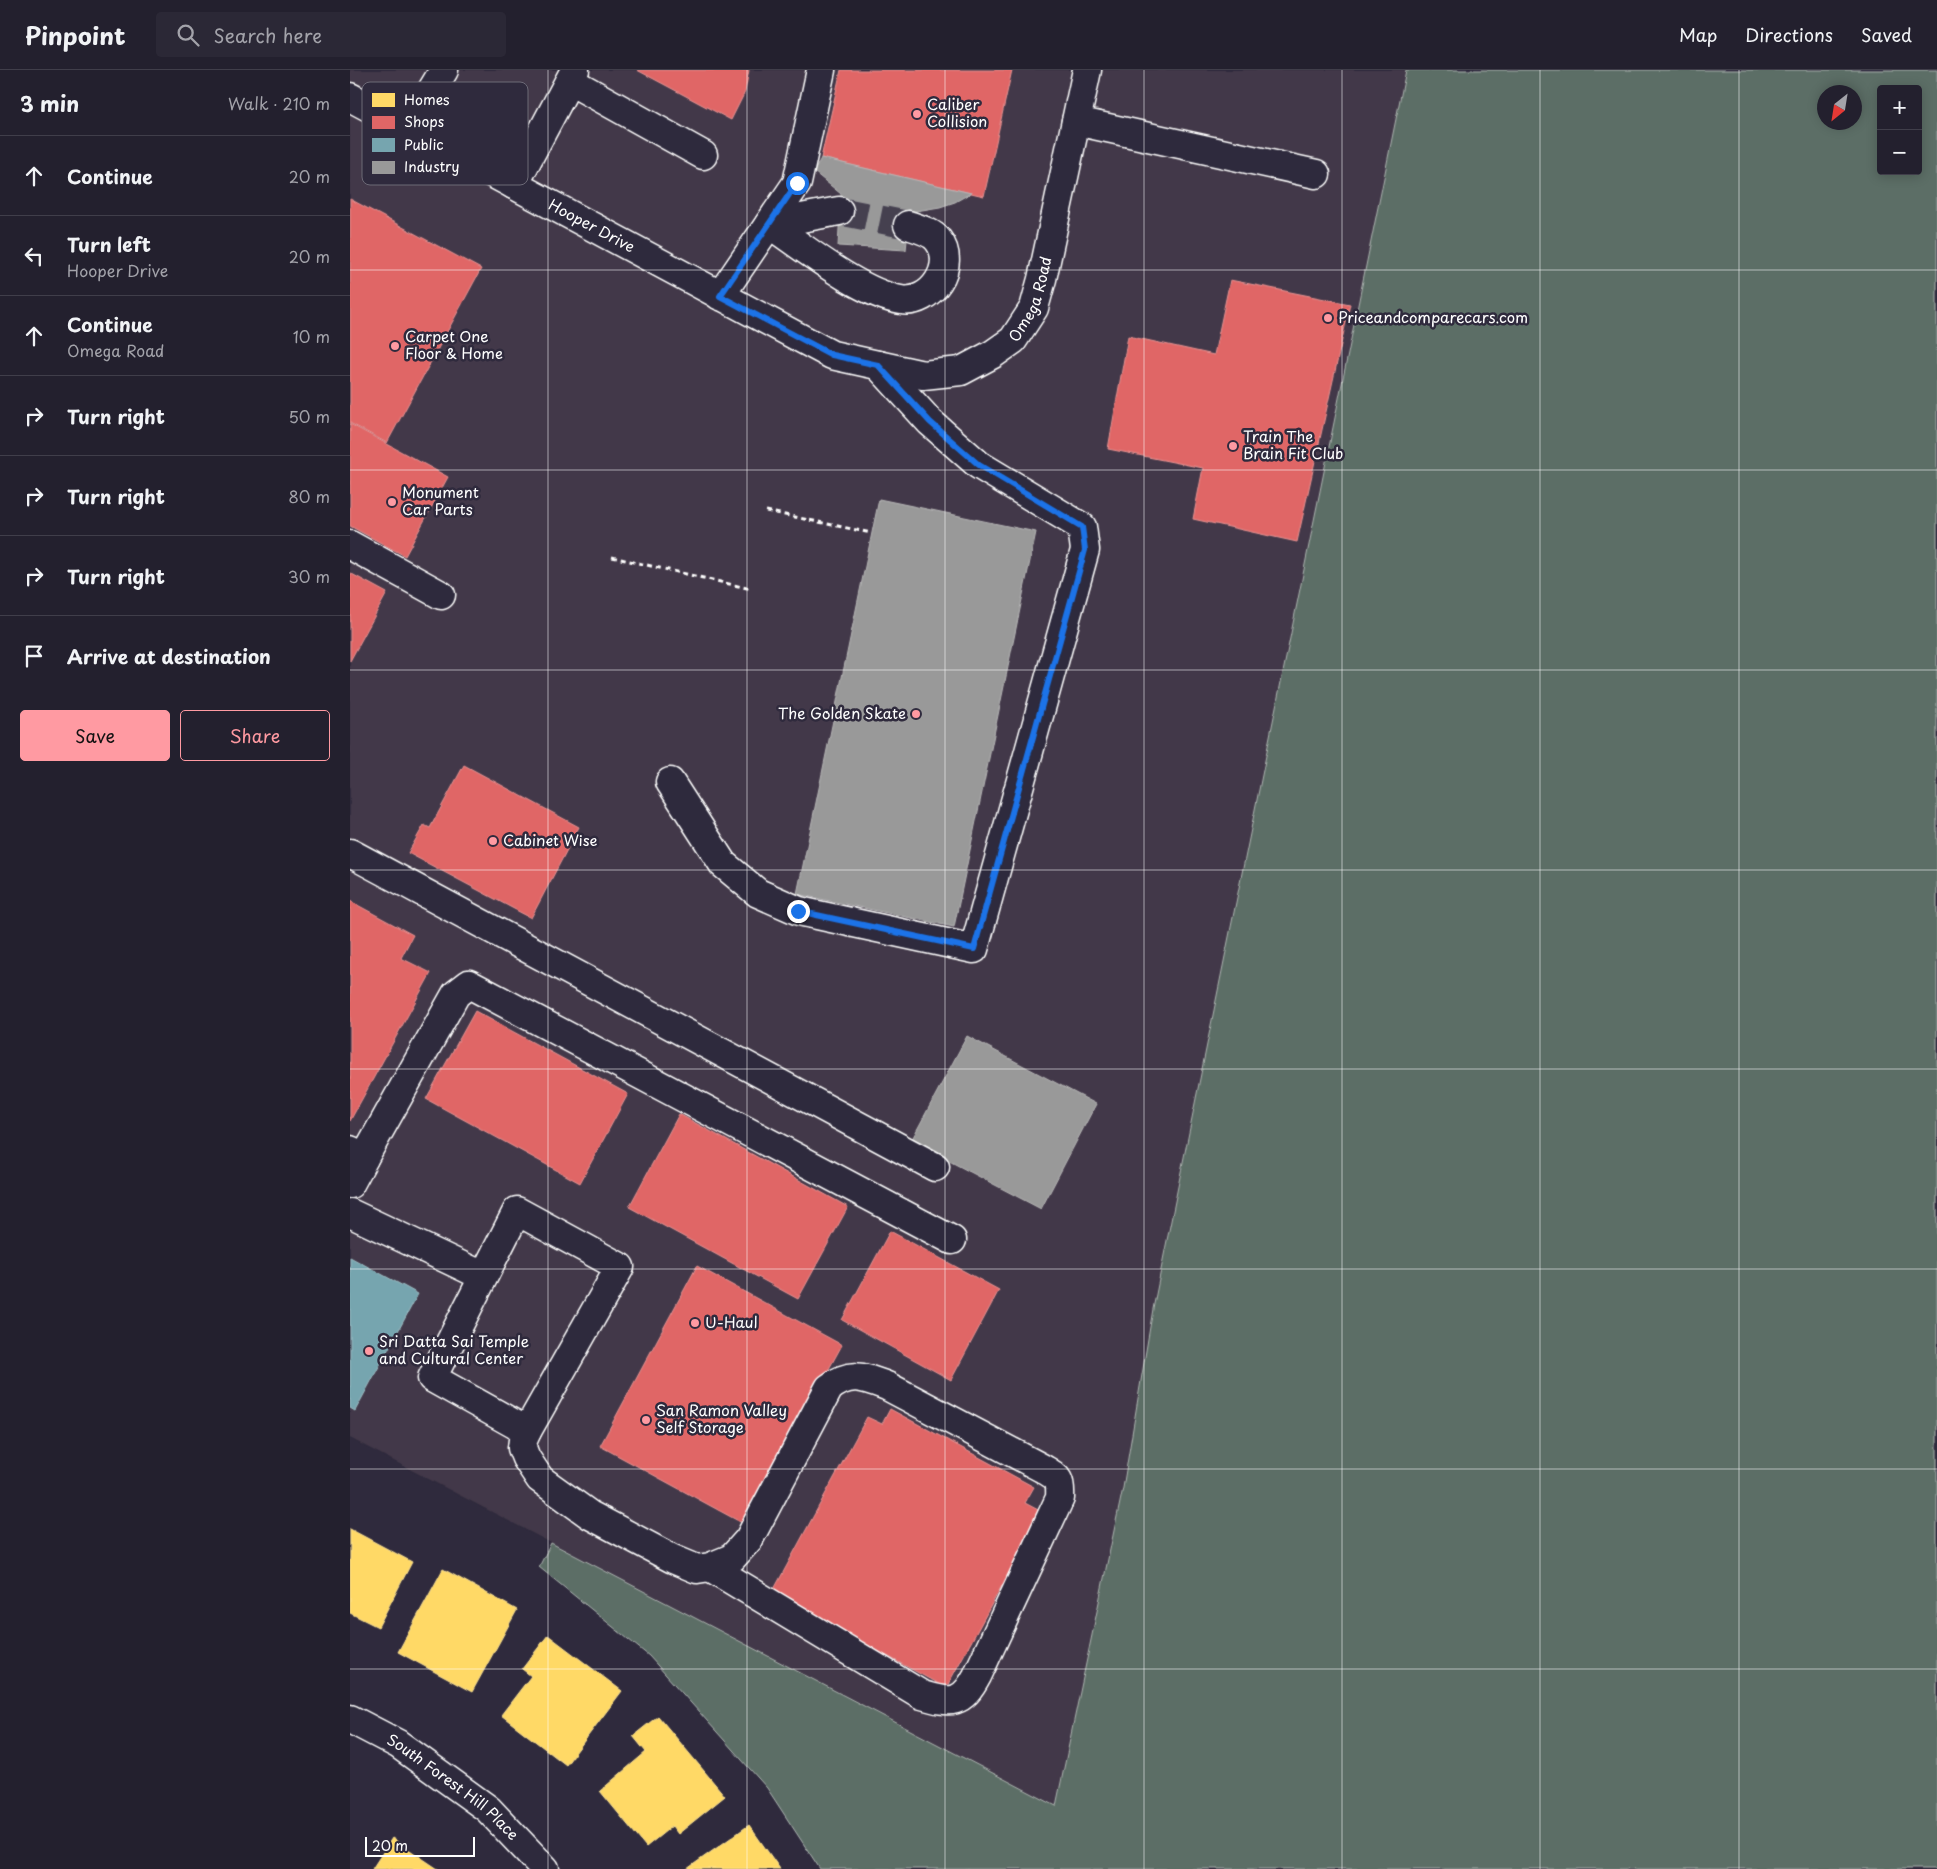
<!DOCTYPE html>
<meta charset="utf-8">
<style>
:root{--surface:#23202e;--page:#2b2836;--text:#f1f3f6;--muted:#a3a3aa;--line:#403e4a;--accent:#ff9aa2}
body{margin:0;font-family:"Playpen Sans",sans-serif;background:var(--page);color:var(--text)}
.controls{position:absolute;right:15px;top:15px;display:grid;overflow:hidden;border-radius:5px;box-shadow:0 2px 12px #0003}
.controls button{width:45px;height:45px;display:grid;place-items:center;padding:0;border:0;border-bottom:1px solid var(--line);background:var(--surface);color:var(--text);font:25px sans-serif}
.compass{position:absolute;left:1467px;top:15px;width:45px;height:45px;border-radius:50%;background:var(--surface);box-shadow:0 2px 12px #0003;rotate:210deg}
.scale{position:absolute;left:15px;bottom:12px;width:110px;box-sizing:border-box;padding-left:5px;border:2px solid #fff;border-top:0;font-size:14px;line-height:18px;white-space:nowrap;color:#fff;-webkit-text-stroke:4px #2f2a3d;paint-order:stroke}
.stop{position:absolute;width:15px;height:15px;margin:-11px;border:4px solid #1a73e8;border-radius:50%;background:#fff}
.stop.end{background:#1a73e8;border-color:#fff;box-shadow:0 1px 5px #0008}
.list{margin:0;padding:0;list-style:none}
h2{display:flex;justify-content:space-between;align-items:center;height:65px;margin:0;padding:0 20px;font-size:21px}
h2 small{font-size:16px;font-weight:400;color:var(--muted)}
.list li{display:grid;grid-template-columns:32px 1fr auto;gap:15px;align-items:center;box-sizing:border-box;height:80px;padding:0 20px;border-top:1px solid var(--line)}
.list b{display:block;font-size:19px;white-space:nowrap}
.list p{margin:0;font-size:16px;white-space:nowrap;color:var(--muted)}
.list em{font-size:16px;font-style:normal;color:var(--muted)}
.actions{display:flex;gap:10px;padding:15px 20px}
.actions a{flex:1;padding:11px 0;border:1px solid var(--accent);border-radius:5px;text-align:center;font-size:18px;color:var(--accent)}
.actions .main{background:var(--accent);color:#111}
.icon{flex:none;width:28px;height:28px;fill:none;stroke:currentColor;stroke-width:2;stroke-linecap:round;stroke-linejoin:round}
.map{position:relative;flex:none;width:1587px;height:1799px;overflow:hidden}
header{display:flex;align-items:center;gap:30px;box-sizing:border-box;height:70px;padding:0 25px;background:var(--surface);border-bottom:1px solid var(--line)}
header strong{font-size:24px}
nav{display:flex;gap:28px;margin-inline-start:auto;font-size:18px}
.search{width:350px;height:45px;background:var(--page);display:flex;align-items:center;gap:12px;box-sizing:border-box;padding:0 18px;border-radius:5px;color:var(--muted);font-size:19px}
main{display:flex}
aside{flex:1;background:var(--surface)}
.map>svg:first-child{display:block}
.built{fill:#433948}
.green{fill:#5c6e66;stroke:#aeb6b2;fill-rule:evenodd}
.homes{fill:#ffd966;stroke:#ffe494}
.shops{fill:#e06666;stroke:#e99494}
.public{fill:#76a5af;stroke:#9fc0c7}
.industry{fill:#999;stroke:#b8b8b8}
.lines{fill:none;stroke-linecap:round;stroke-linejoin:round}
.minor-tunnel{stroke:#443f50;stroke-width:28;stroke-dasharray:28 14;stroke-linecap:butt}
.minor-casing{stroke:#fff;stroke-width:31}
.path{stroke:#fff;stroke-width:3;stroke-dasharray:5 4;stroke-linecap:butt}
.minor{stroke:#2f2a3d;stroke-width:28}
.route{stroke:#1a73e8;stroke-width:6}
.grid{fill:none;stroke:#fff;stroke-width:1;stroke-opacity:0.55}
.poi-dot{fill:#ff9aa2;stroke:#2f2a3d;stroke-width:2}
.labels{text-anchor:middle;stroke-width:5;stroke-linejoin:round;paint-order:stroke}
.poi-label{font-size:15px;fill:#fff;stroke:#2f2a3d;text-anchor:start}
.street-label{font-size:15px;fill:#fff;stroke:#2f2a3d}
.key{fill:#2f2a3d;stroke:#6d6a77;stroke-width:1}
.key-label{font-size:14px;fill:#fff}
</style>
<header>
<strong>Pinpoint</strong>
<div class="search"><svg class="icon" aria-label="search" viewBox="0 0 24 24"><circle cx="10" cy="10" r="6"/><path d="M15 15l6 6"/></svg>Search here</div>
<nav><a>Map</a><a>Directions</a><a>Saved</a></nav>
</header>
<main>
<aside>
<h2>3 min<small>Walk · 210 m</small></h2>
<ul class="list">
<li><svg class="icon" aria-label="ahead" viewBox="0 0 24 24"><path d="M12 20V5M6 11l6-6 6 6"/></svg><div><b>Continue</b></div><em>20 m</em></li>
<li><svg class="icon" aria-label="left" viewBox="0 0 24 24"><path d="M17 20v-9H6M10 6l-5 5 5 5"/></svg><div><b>Turn left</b><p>Hooper Drive</p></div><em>20 m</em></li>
<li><svg class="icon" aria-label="ahead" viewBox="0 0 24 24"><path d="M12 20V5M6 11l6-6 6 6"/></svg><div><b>Continue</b><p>Omega Road</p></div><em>10 m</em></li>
<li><svg class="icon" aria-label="right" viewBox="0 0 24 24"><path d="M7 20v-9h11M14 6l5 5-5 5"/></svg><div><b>Turn right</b></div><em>50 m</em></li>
<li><svg class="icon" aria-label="right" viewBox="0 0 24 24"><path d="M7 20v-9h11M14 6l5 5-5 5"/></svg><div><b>Turn right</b></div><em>80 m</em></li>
<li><svg class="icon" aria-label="right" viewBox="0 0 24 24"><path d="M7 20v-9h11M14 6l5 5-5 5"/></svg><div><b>Turn right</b></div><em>30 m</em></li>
<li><svg class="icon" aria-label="arrive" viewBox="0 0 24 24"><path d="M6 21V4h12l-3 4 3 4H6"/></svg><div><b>Arrive at destination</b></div></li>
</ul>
<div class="actions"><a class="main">Save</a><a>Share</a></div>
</aside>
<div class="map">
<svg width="1587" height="1799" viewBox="0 0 1587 1799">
<rect width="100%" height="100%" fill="#2f2a3d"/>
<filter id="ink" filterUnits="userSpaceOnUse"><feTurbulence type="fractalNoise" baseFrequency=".02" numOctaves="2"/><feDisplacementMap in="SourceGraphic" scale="10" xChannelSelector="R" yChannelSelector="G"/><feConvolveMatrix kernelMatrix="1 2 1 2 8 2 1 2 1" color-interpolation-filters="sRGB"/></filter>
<g filter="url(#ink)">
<path class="built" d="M 0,0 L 1056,0 L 803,1239 L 773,1418 L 706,1736 L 0,1368 Z"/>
<path class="green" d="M 1056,0 L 1587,0 L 1587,1799 L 470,1799 L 417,1718 L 299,1586 L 189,1497 L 201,1473 L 706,1736 L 773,1418 L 803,1239 ZM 1531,19 L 1568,19 L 1568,101 L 1531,101 ZM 1474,22 L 1504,22 L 1504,52 L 1474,52 Z"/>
<path class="homes" d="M 0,1459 L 62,1492 L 28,1557 L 0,1543 Z
M 93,1499 L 167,1540 L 122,1622 L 48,1582 Z
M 198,1565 L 272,1621 L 216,1695 L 151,1645 L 181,1606 L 172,1599 Z
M 308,1646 L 375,1726 L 328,1764 L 322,1756 L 296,1777 L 250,1721 L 296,1682 L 283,1666 Z
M 399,1755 L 430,1799 L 337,1799 Z
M 42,1768 L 88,1799 L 22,1799 Z"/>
<path class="shops" d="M 287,0 L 399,0 L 395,22 L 381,50 Z
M 491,0 L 662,0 L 634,126 L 471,88 Z
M 0,129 L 131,199 L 37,373 L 0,353 Z
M 880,210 L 1000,234 L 947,472 L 843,449 L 853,398 L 758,379 L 778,266 L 864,285 Z
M 0,354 L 98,407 L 55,486 L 0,456 Z
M 0,503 L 37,523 L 0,591 Z
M 114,695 L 229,757 L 181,848 L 58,783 L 74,755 L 80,758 Z
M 0,831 L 63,865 L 51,888 L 81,903 L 0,1051 Z
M 125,941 L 278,1024 L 230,1113 L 76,1029 Z
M 329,1044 L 498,1137 L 448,1229 L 279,1137 Z
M 540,1161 L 649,1220 L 601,1310 L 492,1250 Z
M 347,1196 L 492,1275 L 394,1454 L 250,1376 Z
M 540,1339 L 684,1417 L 675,1433 L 692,1442 L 596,1618 L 422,1523 L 517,1347 L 532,1354 Z"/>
<path class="public" d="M 0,1187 L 68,1224 L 5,1341 L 0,1338 Z"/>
<path class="industry" d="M 471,88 L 621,123 L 605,132 L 590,137 L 560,142 L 556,180 L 488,176 L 491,124 L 464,102 Z
M 529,429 L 686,462 L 604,857 L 447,824 Z
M 617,966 L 746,1034 L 691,1139 L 561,1071 Z"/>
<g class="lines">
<path class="minor-tunnel" d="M 489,141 L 558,155"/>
<g class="minor-casing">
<g id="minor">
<path d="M 220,11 L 353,85"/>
<path id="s1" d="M 0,27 L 482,285 L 573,305 L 611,301 L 643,284 L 663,270 L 684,238 L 692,209 L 737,0"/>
<path d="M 726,51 L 966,104"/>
<path d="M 59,58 L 94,0"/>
<path d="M 164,115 L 225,0"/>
<path d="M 489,141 L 419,154 C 453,177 511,224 551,230 C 581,235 608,195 588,170 C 582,162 567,158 558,155"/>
<path d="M 370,226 L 447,113 L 471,0"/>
<path d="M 0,475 L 91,525"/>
<path d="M 320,712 L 373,794 L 408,823 L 449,841 L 624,879 L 735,480 L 732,457 L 629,395 L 580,352 L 528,295"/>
<path d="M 0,783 L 585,1097"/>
<path d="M 0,1080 L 14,1088 L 106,924 L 119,914 L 602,1170"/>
<path d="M 0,1114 L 14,1088"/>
<path d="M 167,1141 L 270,1197 L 177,1361 L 82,1308 Z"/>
<path d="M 0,1143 L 133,1206"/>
<path d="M 177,1361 L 173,1370 L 172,1378 L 176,1388 L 190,1409 L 240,1445 L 323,1489 L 347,1499 L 360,1497 L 382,1488 L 399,1469 L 479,1318 C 500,1301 513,1307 537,1316 L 692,1398 C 708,1408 711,1408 710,1428 L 627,1606 C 612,1634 602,1634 572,1625 L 360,1497"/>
<path id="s2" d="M 0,1649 L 48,1674 L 138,1739 L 195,1799"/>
</g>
</g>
<path class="path" d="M 416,441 L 521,463
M 262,487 L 401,519"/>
<use href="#minor" class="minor"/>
</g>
</g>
<g class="lines" filter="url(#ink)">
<path class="route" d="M 447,113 L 370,226 L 482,285 L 528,295 L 580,352 L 629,395 L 732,457 L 735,480 L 624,879 L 448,841"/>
</g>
<path class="grid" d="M 198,0 L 198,1799M 397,0 L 397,1799M 595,0 L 595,1799M 794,0 L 794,1799M 992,0 L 992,1799M 1190,0 L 1190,1799M 1389,0 L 1389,1799M 0,200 L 1587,200M 0,400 L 1587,400M 0,600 L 1587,600M 0,800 L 1587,800M 0,999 L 1587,999M 0,1199 L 1587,1199M 0,1399 L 1587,1399M 0,1599 L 1587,1599"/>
<g class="poi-dot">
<circle cx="567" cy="44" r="5"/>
<circle cx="978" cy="248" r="5"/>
<circle cx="45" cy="276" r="5"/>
<circle cx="883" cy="376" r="5"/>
<circle cx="42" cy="432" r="5"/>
<circle cx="566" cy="644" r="5"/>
<circle cx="143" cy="771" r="5"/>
<circle cx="345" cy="1253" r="5"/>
<circle cx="19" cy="1281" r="5"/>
<circle cx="296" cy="1350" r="5"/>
</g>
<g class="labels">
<g class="poi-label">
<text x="577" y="40">Caliber<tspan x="577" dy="17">Collision</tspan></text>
<text x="988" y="253">Priceandcomparecars.com</text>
<text x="55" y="272">Carpet One<tspan x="55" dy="17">Floor &amp; Home</tspan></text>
<text x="893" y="372">Train The<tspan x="893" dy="17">Brain Fit Club</tspan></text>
<text x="52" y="428">Monument<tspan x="52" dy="17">Car Parts</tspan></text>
<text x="556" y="649" text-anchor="end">The Golden Skate</text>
<text x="153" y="776">Cabinet Wise</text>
<text x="355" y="1258">U-Haul</text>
<text x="29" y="1277">Sri Datta Sai Temple<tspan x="29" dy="17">and Cultural Center</tspan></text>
<text x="306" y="1346">San Ramon Valley<tspan x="306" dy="17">Self Storage</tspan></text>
</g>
<g class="street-label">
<text dy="5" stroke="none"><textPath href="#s1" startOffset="274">Hooper Drive</textPath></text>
<text dy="5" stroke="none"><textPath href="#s1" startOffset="784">Omega Road</textPath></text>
<text dy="5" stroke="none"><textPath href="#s2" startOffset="124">South Forest Hill Place</textPath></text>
</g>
</g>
<rect x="12" y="12" width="166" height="103" rx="8" class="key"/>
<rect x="22" y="23" width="23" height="14" fill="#ffd966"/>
<rect x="22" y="46" width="23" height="13" fill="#e06666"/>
<rect x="22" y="68" width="23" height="14" fill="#76a5af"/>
<rect x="22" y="91" width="23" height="13" fill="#999"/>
<g class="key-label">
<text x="54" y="35">Homes</text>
<text x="54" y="57">Shops</text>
<text x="54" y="80">Public</text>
<text x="54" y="102">Industry</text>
</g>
</svg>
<div class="controls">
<button>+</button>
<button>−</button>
</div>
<svg class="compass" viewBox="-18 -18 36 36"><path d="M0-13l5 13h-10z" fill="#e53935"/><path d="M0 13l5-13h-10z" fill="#a3a3aa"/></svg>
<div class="scale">20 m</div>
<div class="stop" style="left:447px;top:113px"></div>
<div class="stop end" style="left:448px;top:841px"></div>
</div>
</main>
